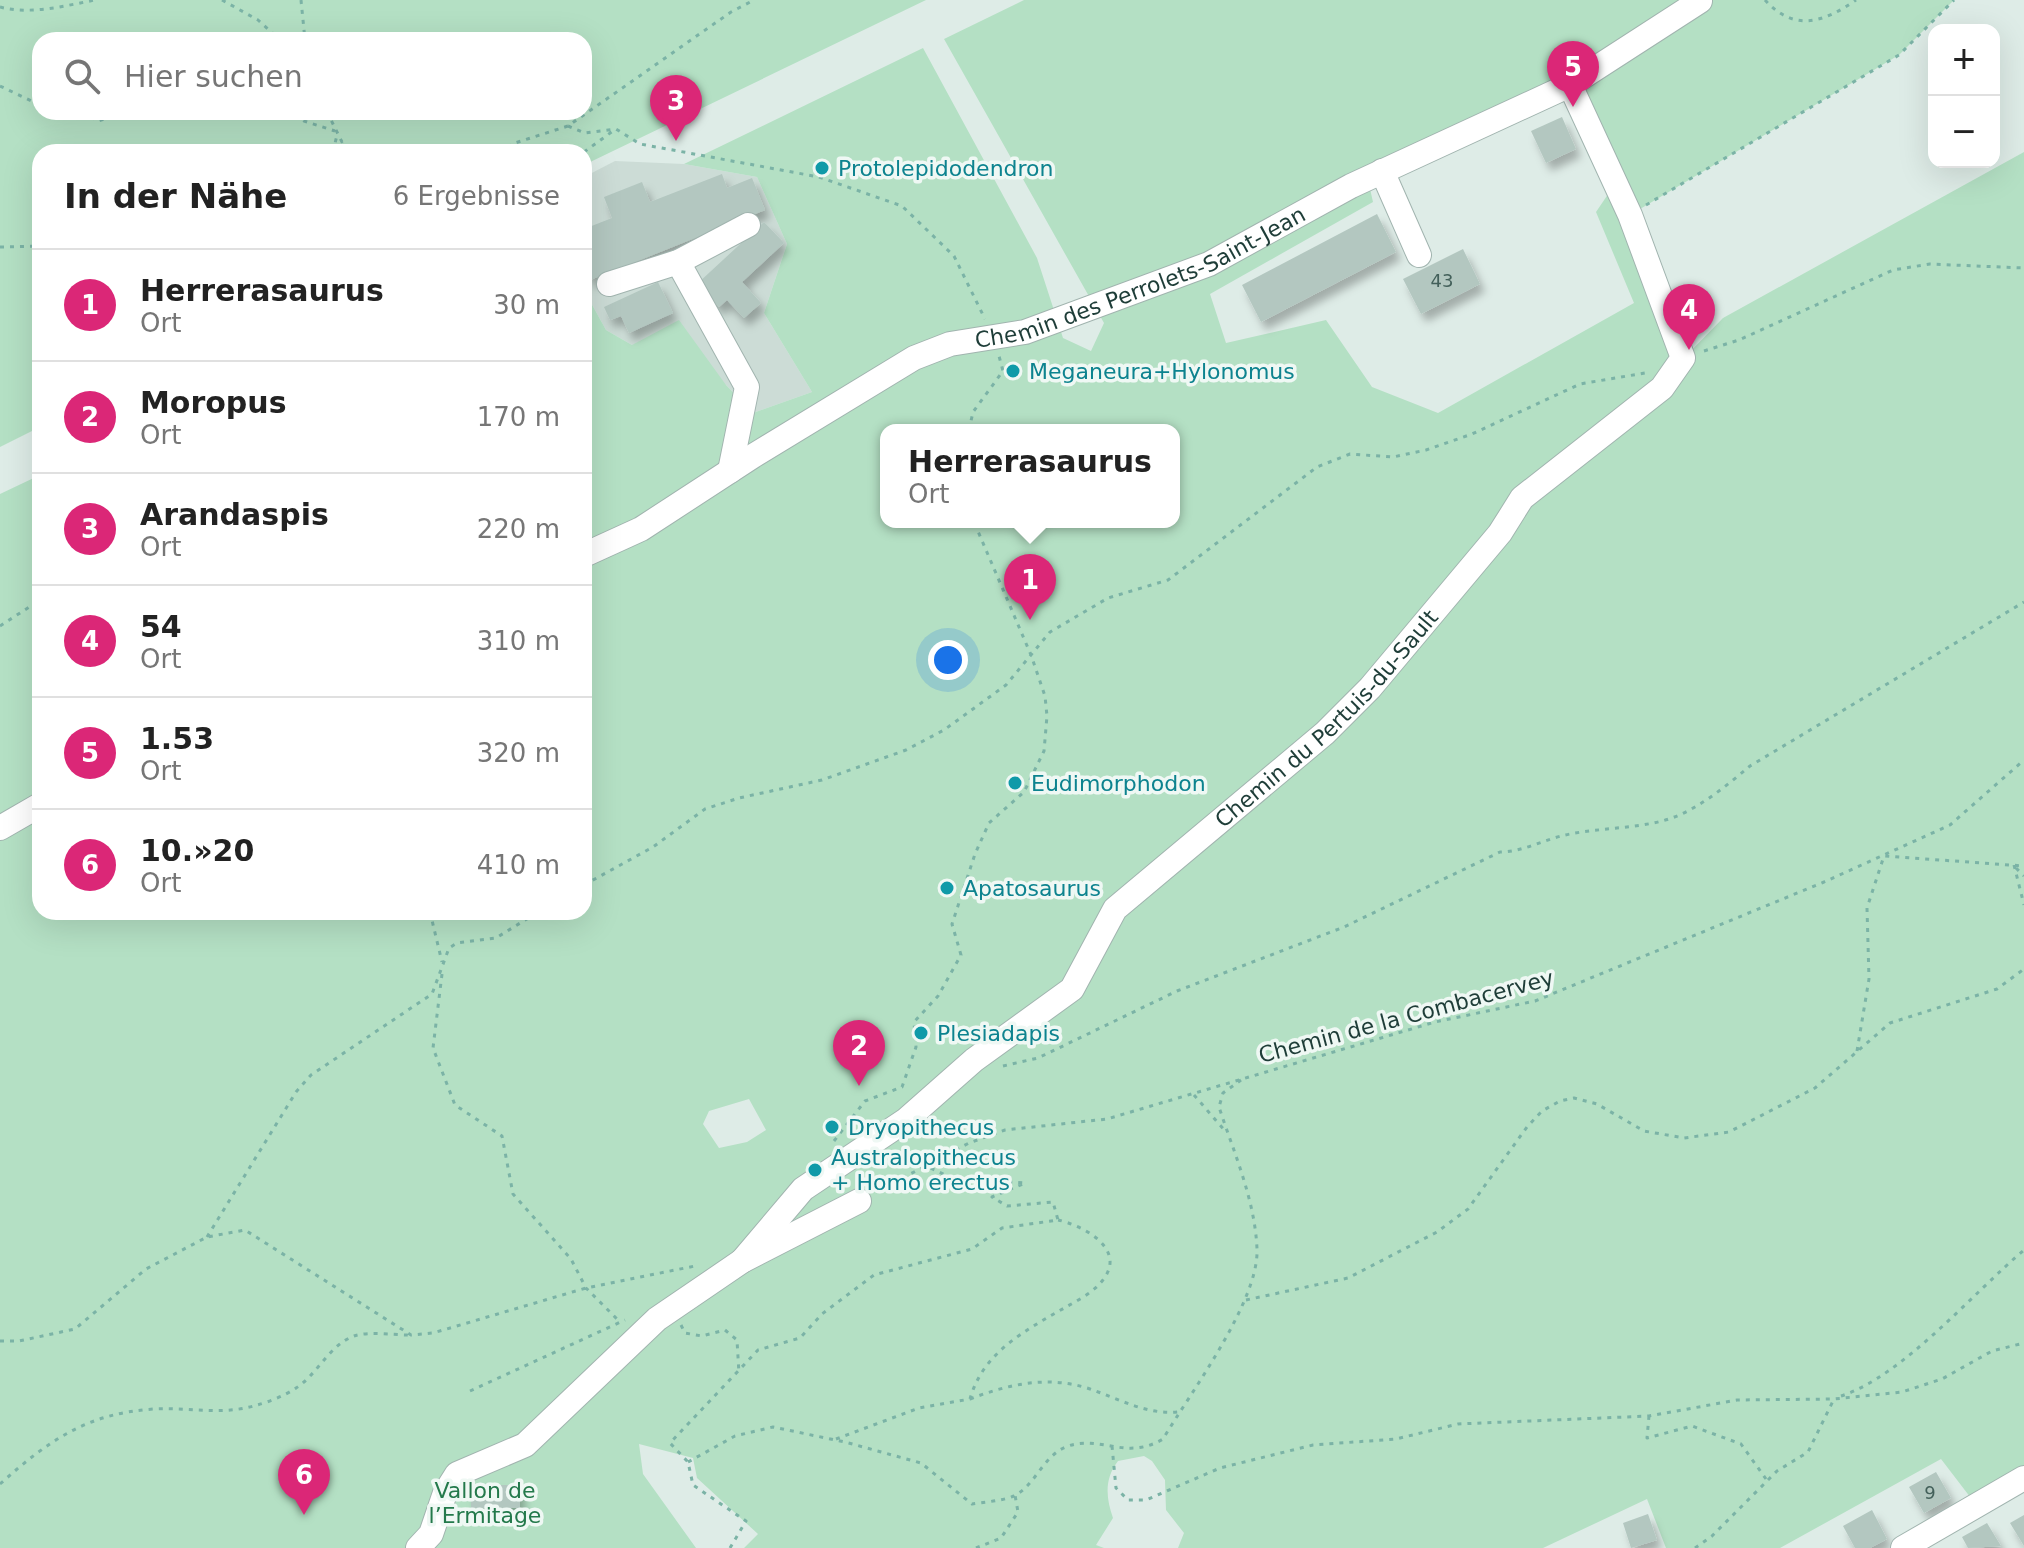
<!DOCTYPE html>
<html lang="de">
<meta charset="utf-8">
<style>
:root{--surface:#fff;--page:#f2f2f2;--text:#222;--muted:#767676;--line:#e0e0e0;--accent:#db2777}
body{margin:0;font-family:"DejaVu Sans",sans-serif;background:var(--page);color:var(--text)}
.controls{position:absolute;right:24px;top:24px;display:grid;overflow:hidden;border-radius:16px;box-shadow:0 8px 32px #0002}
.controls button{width:72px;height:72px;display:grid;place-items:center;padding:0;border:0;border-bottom:2px solid var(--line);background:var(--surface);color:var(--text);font:40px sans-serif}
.you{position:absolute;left:948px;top:660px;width:28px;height:28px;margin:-20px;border:6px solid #fff;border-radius:50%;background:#1a73e8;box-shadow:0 0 0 12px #1a73e833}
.badge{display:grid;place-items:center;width:52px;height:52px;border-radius:50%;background:var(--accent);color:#fff;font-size:26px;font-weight:700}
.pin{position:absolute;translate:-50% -66px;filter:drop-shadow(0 2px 4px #0008)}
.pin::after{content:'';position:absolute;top:42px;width:28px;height:24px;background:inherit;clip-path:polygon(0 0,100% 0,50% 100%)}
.popup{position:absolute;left:880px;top:424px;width:300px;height:104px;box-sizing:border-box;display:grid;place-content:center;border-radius:16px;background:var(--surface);filter:drop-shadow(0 2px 6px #0005);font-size:26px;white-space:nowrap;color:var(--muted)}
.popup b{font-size:30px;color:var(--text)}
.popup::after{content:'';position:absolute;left:50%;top:100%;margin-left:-16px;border:16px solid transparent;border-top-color:var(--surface)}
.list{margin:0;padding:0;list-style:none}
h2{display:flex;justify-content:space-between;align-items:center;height:104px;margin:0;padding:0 32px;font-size:34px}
h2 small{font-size:26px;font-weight:400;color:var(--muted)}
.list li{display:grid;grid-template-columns:52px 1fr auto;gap:24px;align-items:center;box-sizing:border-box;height:112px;padding:0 32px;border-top:2px solid var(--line)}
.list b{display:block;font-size:30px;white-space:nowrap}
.list p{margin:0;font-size:26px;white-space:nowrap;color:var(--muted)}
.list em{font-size:26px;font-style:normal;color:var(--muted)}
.icon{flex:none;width:44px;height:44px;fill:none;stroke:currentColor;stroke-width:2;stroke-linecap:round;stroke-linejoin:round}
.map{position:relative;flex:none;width:2024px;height:1548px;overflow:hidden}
.search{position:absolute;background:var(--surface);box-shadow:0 8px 32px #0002;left:32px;top:32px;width:560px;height:88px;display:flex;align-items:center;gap:20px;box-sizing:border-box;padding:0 28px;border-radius:24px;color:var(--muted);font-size:30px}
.panel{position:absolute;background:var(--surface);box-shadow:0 8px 32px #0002;left:32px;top:144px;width:560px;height:776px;border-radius:24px}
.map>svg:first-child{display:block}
.built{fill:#ccdcd6}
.green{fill:#b4e0c4;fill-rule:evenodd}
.building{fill:#b3c7c0;filter:url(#shadow)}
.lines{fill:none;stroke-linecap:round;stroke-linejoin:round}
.minor-casing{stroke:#a1b4af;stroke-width:26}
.path{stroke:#7bb3a6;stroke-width:3;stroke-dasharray:4 6;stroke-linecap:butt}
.minor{stroke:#fff;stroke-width:24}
.culture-dot{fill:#0f9aa8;stroke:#eff8f4;stroke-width:3}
.labels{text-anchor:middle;stroke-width:7;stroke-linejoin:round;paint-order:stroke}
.number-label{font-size:18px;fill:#43605a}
.culture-label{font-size:22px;fill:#0d838f;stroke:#eff8f4;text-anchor:start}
.street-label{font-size:22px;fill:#1e3d38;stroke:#eff8f4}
.park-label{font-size:22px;fill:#23794b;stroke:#eff8f4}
</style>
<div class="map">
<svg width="2024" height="1548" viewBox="0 0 2024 1548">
<defs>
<filter id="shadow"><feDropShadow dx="5" dy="8" stdDeviation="4" flood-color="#0004"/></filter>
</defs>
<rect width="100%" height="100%" fill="#deece7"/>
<path class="built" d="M 615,161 L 684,164 L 757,177 L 787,244 L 764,313 L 812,392 L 753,413 L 726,385 L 632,345 L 606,330 L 584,290 L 584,177 Z"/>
<path class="green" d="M 0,0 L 926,0 L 584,165 L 584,152 L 40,152 L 40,427 L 0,447 ZM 40,40 L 584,40 L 584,112 L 40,112 Z
M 1024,0 L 1954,0 L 1899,55 L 1630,215 L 1684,358 L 1723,318 L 2024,152 L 2024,1478 L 1977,1506 L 1941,1459 L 1780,1548 L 1666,1548 L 1647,1499 L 1543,1548 L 1178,1548 L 1184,1533 L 1166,1510 L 1165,1480 L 1152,1461 L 1144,1456 L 1118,1461 C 1104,1479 1106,1498 1113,1518 L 1096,1545 L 1104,1548 L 744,1548 L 758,1534 L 697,1478 L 693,1458 L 639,1444 L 643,1474 L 696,1548 L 0,1548 L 0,494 L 40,475 L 40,912 L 584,912 L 584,290 L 606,330 L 632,345 L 679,320 L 726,385 L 753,413 L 812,392 L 764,313 L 787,244 L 757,177 L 684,164 L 923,48 L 1037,258 L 1063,338 L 1091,351 L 1104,323 L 944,39 ZM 1573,74 L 1619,178 L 1596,212 L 1634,303 L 1438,413 L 1372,387 L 1326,320 L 1226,343 L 1210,294 L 1373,202 L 1366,171 ZM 886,430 L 1174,430 L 1174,522 L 886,522 ZM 749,1099 L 766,1130 L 747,1142 L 719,1148 L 703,1124 L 709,1111 Z"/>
<path class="building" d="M 1562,117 L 1576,149 L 1546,163 L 1531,131 Z
M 722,174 L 727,188 L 752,178 L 765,210 L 590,280 L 584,265 L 584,229 L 612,218 L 604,197 L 642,182 L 650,202 Z
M 1377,214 L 1396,252 L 1261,322 L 1242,285 Z
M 764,222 L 784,243 L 742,282 L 761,303 L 744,318 L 727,300 L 719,307 L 697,284 Z
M 1463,249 L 1480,284 L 1421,314 L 1403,279 Z
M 658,282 L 673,313 L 629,333 L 621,316 L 610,320 L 604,307 Z
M 1936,1472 L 1951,1498 L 1924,1513 L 1909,1487 Z
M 471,1485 L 520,1485 L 520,1508 L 471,1508 Z
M 1872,1510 L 1887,1539 L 1870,1548 L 1855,1548 L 1843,1526 Z
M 1648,1514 L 1657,1540 L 1631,1548 L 1623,1523 Z
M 2024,1515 L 2024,1546 L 2010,1523 Z
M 1987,1523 L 2001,1546 L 1968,1548 L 1962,1537 Z"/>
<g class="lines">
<g class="minor-casing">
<g id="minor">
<path d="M 1382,171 L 1419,255"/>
<path d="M 678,262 L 747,387 L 730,471"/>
<path d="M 609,284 L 678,262 L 748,225"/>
<path id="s1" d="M 584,555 L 641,529 L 753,456 L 914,358 L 950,344 L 1025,332 L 1209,264 L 1351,186 L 1570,85 L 1700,1"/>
<path d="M 0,828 L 40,805"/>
<path id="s2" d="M 742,1261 L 803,1189 L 906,1120 L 974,1060 L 1072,989 L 1115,909 L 1325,733 L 1370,688 L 1500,533 L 1522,498 L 1662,388 L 1683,358 L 1630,215 L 1570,85"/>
<path d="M 418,1548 L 431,1534 L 445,1493 L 457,1474 L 525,1445 L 657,1319 L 742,1261 L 859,1201"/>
<path d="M 1903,1548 L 2024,1478"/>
</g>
</g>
<path class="path" d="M 222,0 L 258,20 L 280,40
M 301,0 L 305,40
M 1765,0 C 1794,32 1823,23 1856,0
M 0,7 C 31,15 64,6 95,0
M 0,86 L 40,105
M 82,112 L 98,121 L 125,112
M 257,112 L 278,117 L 293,113 L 304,121 L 335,131
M 327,112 L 342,142 L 354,152
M 568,126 L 585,133 L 616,129 L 640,144 L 819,177 L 902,206 L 954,256 L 985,319
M 333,152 L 337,135
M 338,152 L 342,142
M 499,152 L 515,143 L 568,126 L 731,12 L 754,0
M 584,152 L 613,131
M 1646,205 L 1899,55 L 1954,0
M 0,247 L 40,246
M 1704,351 L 1739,340 L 1893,270 L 1930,264 L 2024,268
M 969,430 L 973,412 L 1003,371 L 999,356
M 0,626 L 40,600
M 2014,865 L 2024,905
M 2016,868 L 2024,876
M 584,885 L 653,847 L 705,809 L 739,798 L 822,780 L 906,750 L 944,730 L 1006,685 L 1050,632 L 1108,598 L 1168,580 L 1317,467 L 1350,454 L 1393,457 L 1426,450 L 1472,434 L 1580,384 L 1645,373
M 430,912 L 442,962
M 442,974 L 433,1048 L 455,1105 L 502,1136 L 513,1194 L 571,1259 L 586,1288 L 618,1320
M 1857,1051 L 1869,979 L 1867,908 L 1884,856 L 2024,866
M 1003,1066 L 1038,1058 L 1177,991 L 1344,927 L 1500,852 C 1522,852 1543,840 1565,835 C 1597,828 1631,829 1662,821 C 1694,813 1725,787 1750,766 L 2024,602
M 1194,1095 L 1226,1132
M 834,1141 L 865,1101 L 902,1087 L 916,1047 L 914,1022 L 938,996 L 961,955 L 952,924 L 975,854 L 989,823 L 1024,792 L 1044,751 L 1047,716 L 1045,696 L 1031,655 L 974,522
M 876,1192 L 969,1143 L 1005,1130 L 1107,1119 L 1435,1022 L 1535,1001 L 1824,882 L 1950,825 L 2024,760
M 207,1237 L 296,1092 L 311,1075 L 432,994 L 449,948 L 457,943 L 496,938 L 538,912
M 1246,1300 L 1348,1278 L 1437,1232 L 1468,1209 L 1527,1127 L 1542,1111 L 1560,1101 L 1574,1098 L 1597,1104 L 1644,1131 L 1684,1138 L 1729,1132 L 1815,1088 L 1890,1023 L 1997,989 L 2024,969
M 681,1325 L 685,1333 L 702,1336 L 725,1330 L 737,1340 L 739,1374
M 0,1341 L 19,1341 L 75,1329 L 146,1269 L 207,1237 L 245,1230 L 411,1335 L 433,1333 L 586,1288 L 695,1266
M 470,1391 L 625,1320
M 1841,1396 C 1903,1376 1973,1293 2024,1250
M 970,1399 C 1009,1384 1049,1375 1090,1389 C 1119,1399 1147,1415 1178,1412
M 1649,1416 L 1647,1438 L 1692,1426 L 1741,1444 L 1766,1479
M 836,1439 L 919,1408 L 970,1399 C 983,1352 1026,1330 1066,1307 C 1080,1299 1096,1291 1105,1277 C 1125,1247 1081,1225 1058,1220
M 1112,1446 L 1116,1488 L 1128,1500 L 1146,1500 L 1220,1468 L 1313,1445 L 1396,1439 L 1458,1424 L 1649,1416 L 1737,1400 L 1834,1399 L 1902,1392 L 1942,1379 L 1992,1351 L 2024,1343
M 688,1462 L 735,1436 L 773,1427 L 845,1442 L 921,1463 L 972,1504 C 984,1502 1002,1501 1014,1496 C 1036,1485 1043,1455 1068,1446 C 1102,1435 1126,1461 1163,1439 C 1191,1392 1259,1301 1257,1249 C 1255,1200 1234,1153 1219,1107 L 1223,1093 L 1241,1080
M 0,1484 C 48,1441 87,1413 154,1409 C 190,1407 222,1416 257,1405 C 269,1402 286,1395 296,1388 C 318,1374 329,1345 354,1336 C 369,1331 393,1335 409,1335
M 730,1548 L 746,1521 L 693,1485 L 688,1462 L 670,1443 L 758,1350 L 800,1338 L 822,1314 L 874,1275 L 972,1249 L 1002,1228 L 1058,1220 L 1053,1202 L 1007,1206 L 992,1197 L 1025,1183 L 954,1179 L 926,1166
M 976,1548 L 1001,1538 L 1018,1512 L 1015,1495
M 1695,1548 L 1712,1536 L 1777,1471 L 1808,1452 L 1834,1399"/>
<use href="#minor" class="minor"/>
</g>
<g class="culture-dot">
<circle cx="822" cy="168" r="8"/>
<circle cx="1013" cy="371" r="8"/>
<circle cx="1015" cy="783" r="8"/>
<circle cx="947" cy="888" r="8"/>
<circle cx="921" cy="1033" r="8"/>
<circle cx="832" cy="1127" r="8"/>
<circle cx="815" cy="1170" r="8"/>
</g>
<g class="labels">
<g class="number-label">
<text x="1442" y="287">43</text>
<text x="1930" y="1499">9</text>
</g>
<g class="culture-label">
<text x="838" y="176">Protolepidodendron</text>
<text x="1029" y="379">Meganeura+Hylonomus</text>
<text x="1031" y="791">Eudimorphodon</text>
<text x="963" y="896">Apatosaurus</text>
<text x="937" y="1041">Plesiadapis</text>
<text x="848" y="1135">Dryopithecus</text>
<text x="831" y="1165">Australopithecus<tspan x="831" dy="25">+ Homo erectus</tspan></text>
</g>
<g class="street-label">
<text dy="8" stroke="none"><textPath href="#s1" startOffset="626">Chemin des Perrolets-Saint-Jean</textPath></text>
<text dy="8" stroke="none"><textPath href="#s2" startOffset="806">Chemin du Pertuis-du-Sault</textPath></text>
<text transform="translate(1406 1016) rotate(-15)" y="8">Chemin de la Combacervey</text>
</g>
<g class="park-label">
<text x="485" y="1498">Vallon de<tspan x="485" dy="25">l’Ermitage</tspan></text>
</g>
</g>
</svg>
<div class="controls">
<button>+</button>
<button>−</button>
</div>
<div class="you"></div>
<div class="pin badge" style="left:1030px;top:620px">1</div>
<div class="popup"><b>Herrerasaurus</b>Ort</div>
<div class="pin badge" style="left:859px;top:1086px">2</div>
<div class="pin badge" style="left:676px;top:141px">3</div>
<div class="pin badge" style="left:1689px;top:350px">4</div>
<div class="pin badge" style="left:1573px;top:107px">5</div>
<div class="pin badge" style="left:304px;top:1515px">6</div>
<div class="search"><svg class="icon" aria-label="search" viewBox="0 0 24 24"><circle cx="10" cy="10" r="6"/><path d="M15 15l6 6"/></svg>Hier suchen</div>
<section class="panel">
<h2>In der Nähe<small>6 Ergebnisse</small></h2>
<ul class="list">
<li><span class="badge">1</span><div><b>Herrerasaurus</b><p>Ort</p></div><em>30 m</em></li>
<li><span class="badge">2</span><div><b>Moropus</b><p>Ort</p></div><em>170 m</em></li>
<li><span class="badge">3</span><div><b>Arandaspis</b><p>Ort</p></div><em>220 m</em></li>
<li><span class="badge">4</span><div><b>54</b><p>Ort</p></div><em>310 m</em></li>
<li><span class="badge">5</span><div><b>1.53</b><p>Ort</p></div><em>320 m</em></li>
<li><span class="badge">6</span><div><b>10.»20</b><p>Ort</p></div><em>410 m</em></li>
</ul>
</section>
</div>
